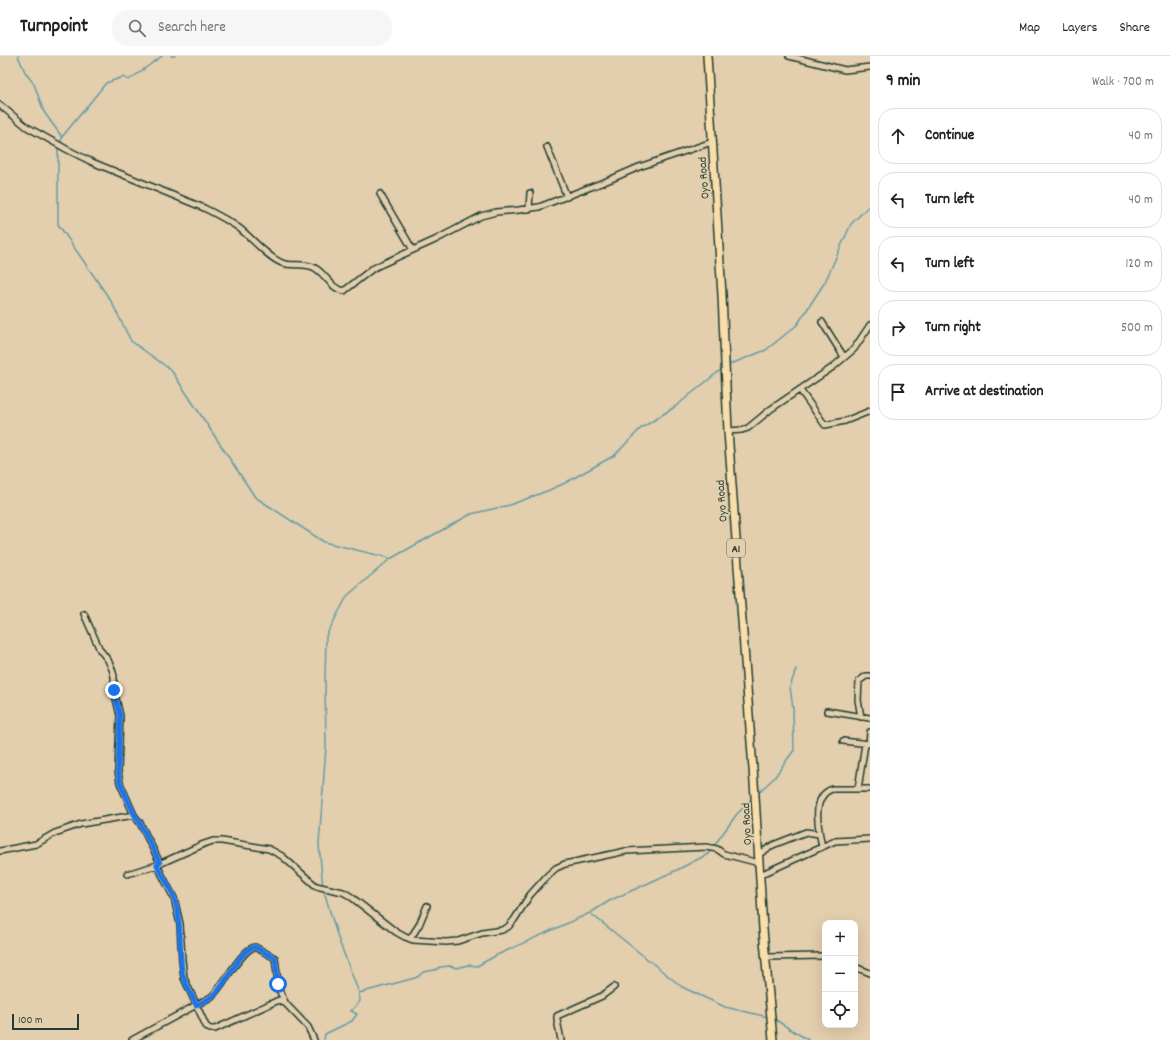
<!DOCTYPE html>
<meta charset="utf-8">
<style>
:root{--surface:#fff;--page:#f6f6f6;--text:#222;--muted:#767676;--line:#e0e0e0}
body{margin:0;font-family:Dekko,sans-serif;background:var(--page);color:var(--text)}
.controls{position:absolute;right:12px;bottom:12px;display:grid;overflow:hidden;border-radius:8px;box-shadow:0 4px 16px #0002}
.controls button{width:36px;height:36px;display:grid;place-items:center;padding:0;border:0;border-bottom:1px solid var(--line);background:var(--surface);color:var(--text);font:20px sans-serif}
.scale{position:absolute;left:12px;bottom:10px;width:67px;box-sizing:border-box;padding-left:4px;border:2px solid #1f3d34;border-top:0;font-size:11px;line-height:14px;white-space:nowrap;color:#1f3d34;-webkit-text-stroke:3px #e3cead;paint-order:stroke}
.stop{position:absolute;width:12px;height:12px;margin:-9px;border:3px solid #1a73e8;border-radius:50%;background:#fff}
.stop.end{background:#1a73e8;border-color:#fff;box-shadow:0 1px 4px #0008}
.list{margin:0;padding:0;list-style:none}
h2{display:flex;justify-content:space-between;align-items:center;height:52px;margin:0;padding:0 16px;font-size:17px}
h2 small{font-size:13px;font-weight:400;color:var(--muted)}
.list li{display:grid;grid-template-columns:26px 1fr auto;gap:12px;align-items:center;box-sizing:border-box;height:56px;margin:0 8px 8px;padding:0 8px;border:1px solid var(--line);border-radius:16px}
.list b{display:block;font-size:15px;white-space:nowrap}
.list em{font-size:13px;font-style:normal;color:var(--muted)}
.icon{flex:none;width:22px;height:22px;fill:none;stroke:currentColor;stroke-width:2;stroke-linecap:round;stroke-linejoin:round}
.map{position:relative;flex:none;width:870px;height:984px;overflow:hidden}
header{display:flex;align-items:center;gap:24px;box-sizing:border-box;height:56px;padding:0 20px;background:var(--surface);border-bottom:1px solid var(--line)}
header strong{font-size:19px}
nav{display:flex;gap:22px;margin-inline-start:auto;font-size:14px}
.search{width:280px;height:36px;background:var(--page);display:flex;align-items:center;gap:10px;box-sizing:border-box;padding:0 14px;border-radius:16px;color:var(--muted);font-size:15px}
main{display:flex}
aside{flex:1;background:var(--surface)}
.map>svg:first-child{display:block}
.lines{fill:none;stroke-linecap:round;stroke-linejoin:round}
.stream{stroke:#649ca7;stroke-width:1.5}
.minor-casing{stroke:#1f3d34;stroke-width:8}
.highway-casing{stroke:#1f3d34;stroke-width:10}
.minor{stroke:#e3cead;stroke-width:5}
.highway{stroke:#f9ddab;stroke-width:7}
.route{stroke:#1a73e8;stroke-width:5}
.labels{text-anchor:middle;stroke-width:3.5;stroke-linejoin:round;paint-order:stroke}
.shield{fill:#e3cead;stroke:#5a6858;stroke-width:1}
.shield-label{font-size:11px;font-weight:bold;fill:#1f3d34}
.street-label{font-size:12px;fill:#1f3d34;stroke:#e3cead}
</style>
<header>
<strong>Turnpoint</strong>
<div class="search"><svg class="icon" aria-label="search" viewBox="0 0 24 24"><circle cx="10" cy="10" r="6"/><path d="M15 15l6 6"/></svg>Search here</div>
<nav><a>Map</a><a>Layers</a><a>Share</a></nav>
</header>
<main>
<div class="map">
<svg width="870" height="984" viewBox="0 0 870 984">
<rect width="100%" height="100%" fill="#e3cead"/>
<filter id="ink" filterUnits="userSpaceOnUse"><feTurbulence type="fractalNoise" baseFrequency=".025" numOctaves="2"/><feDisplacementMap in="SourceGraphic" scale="8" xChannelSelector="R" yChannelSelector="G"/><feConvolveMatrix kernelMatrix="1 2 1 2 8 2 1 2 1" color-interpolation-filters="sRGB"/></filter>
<g filter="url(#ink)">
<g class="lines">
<path class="stream" d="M 18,0 L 25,16 L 34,28 L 44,56 L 62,81
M 171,0 L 175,0
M 61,86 L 62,81 L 106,27 L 123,21 L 129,24 L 162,0
M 58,93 L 58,168 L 111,245 L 131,285 L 171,314 L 255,441 L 324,486 L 389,502
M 728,309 L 766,294 L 797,269 L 825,226 L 851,168 L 870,149
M 758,737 L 774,722 L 794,694 L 793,653 L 790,631 L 796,613
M 713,791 L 737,758 L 752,743
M 590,857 L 682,931 L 725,951 L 768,961
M 359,937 L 415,922 L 419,920 L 423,916 L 435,914 L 440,911 L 450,910 L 457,912 L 468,909 L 477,910 L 497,899 L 590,857 L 611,844 L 677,814 L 708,798 L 711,794
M 774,963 L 808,984
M 324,984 L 325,978 L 352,965 L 357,958 L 351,955 L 360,945 L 359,937 L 338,882 L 323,832 L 319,788 L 326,691 L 325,625 L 326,580 L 347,540 L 390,503 L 471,458 L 510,449 L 547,435 L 565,427 L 615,399 L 640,373 L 676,350 L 723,312"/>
<g class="minor-casing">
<path id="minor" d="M 789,0 L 845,14 L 870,11
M 0,49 L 27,71 L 68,94 L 92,106 L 204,152 C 216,158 228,164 239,172 C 252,182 267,201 282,207 C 293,211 305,206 315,212 C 326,218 331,233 344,235 L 372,213 L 382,208 L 435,184 L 481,160 L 496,156 L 519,154 L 539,151 L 609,124 L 639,111 L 712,86
M 547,91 L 567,141
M 380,138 L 413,194
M 529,153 L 530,137
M 822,266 L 844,301
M 800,334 L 825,369 L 845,365 L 870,355
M 728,375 L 742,374 L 748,372 L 771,353 L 833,311 L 854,293 L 870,269
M 84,558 L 100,594 L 108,604 L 112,613 L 114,620 L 114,634 L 120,660 L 118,715 L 120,727 L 134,759
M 827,655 L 870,662
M 861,661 L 858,644 L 859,625 L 866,620 L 870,620
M 843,685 L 870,688
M 869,688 L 870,676
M 858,733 L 865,688
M 822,791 C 819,774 810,741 832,733 L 870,733
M 0,795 L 36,788 L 55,777 L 81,768 L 134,759 L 140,767 L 160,807
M 758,799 L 773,789 L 806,776 L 819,778
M 157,809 L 174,842 L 180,868 L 182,904 L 184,922 L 206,970 L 210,973 L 215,973 L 279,944 L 285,947
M 127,818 L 157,809 L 204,788 L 213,785 L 222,785 L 269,793 L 282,800 L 316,830 L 343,836 L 350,840 L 396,876 L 405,881 L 413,884 L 446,886 L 458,885 L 482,877 L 502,874 L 508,871 L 514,864 L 530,839 L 548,819 L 556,812 L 565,808 L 626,795 L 706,791 L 717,793 L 724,798 L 759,807
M 760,819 L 835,785 L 870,783
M 410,883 L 419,869 L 427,850
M 766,901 L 825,900
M 855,911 L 870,917
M 132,984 L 211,941 C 223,931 242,892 255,891 L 275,902 L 279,934 L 286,948 L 308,971 L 314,984
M 561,984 L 557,964 L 557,960 L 602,940 L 614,931"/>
</g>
<g class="highway-casing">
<path id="highway" d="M 707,0 L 722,239 L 728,375 L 755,740 L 763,873 L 773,984"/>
</g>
<use href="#minor" class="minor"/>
<use href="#highway" class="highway"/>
</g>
</g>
<g class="lines" filter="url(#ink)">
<path class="route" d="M 114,634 L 120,660 L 118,715 L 120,727 L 134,758 L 140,767 L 160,807 L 157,809 C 162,820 170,830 174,842 C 182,866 179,891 182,915 C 184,927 192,938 196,949 C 203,946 210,943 215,938 C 226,928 241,892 255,891 L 275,902 L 278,928"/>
</g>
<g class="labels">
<rect class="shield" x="727" y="483" width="18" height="18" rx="3"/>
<g class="shield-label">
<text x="736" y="496">A1</text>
</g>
<g class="street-label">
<text transform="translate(703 122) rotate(-94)" y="4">Oyo Road</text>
<text transform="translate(721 445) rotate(-94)" y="4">Oyo Road</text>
<text transform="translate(746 768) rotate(-93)" y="4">Oyo Road</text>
</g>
</g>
</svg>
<div class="controls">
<button>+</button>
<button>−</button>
<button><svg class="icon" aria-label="locate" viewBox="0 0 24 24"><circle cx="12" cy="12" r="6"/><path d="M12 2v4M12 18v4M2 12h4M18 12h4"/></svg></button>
</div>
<div class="scale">100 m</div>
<div class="stop" style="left:278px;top:928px"></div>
<div class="stop end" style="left:114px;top:634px"></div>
</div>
<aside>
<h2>9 min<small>Walk · 700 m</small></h2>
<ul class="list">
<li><svg class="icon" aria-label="ahead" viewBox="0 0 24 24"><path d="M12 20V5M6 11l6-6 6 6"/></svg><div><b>Continue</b></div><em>40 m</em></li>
<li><svg class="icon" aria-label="left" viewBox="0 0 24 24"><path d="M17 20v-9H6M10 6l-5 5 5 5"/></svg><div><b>Turn left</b></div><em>40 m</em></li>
<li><svg class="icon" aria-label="left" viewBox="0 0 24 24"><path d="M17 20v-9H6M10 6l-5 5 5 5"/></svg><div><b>Turn left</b></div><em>120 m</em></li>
<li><svg class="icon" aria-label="right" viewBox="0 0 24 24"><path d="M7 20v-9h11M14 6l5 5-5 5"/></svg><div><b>Turn right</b></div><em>500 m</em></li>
<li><svg class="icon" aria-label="arrive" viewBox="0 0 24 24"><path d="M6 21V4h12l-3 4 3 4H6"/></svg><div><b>Arrive at destination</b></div></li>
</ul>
</aside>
</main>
